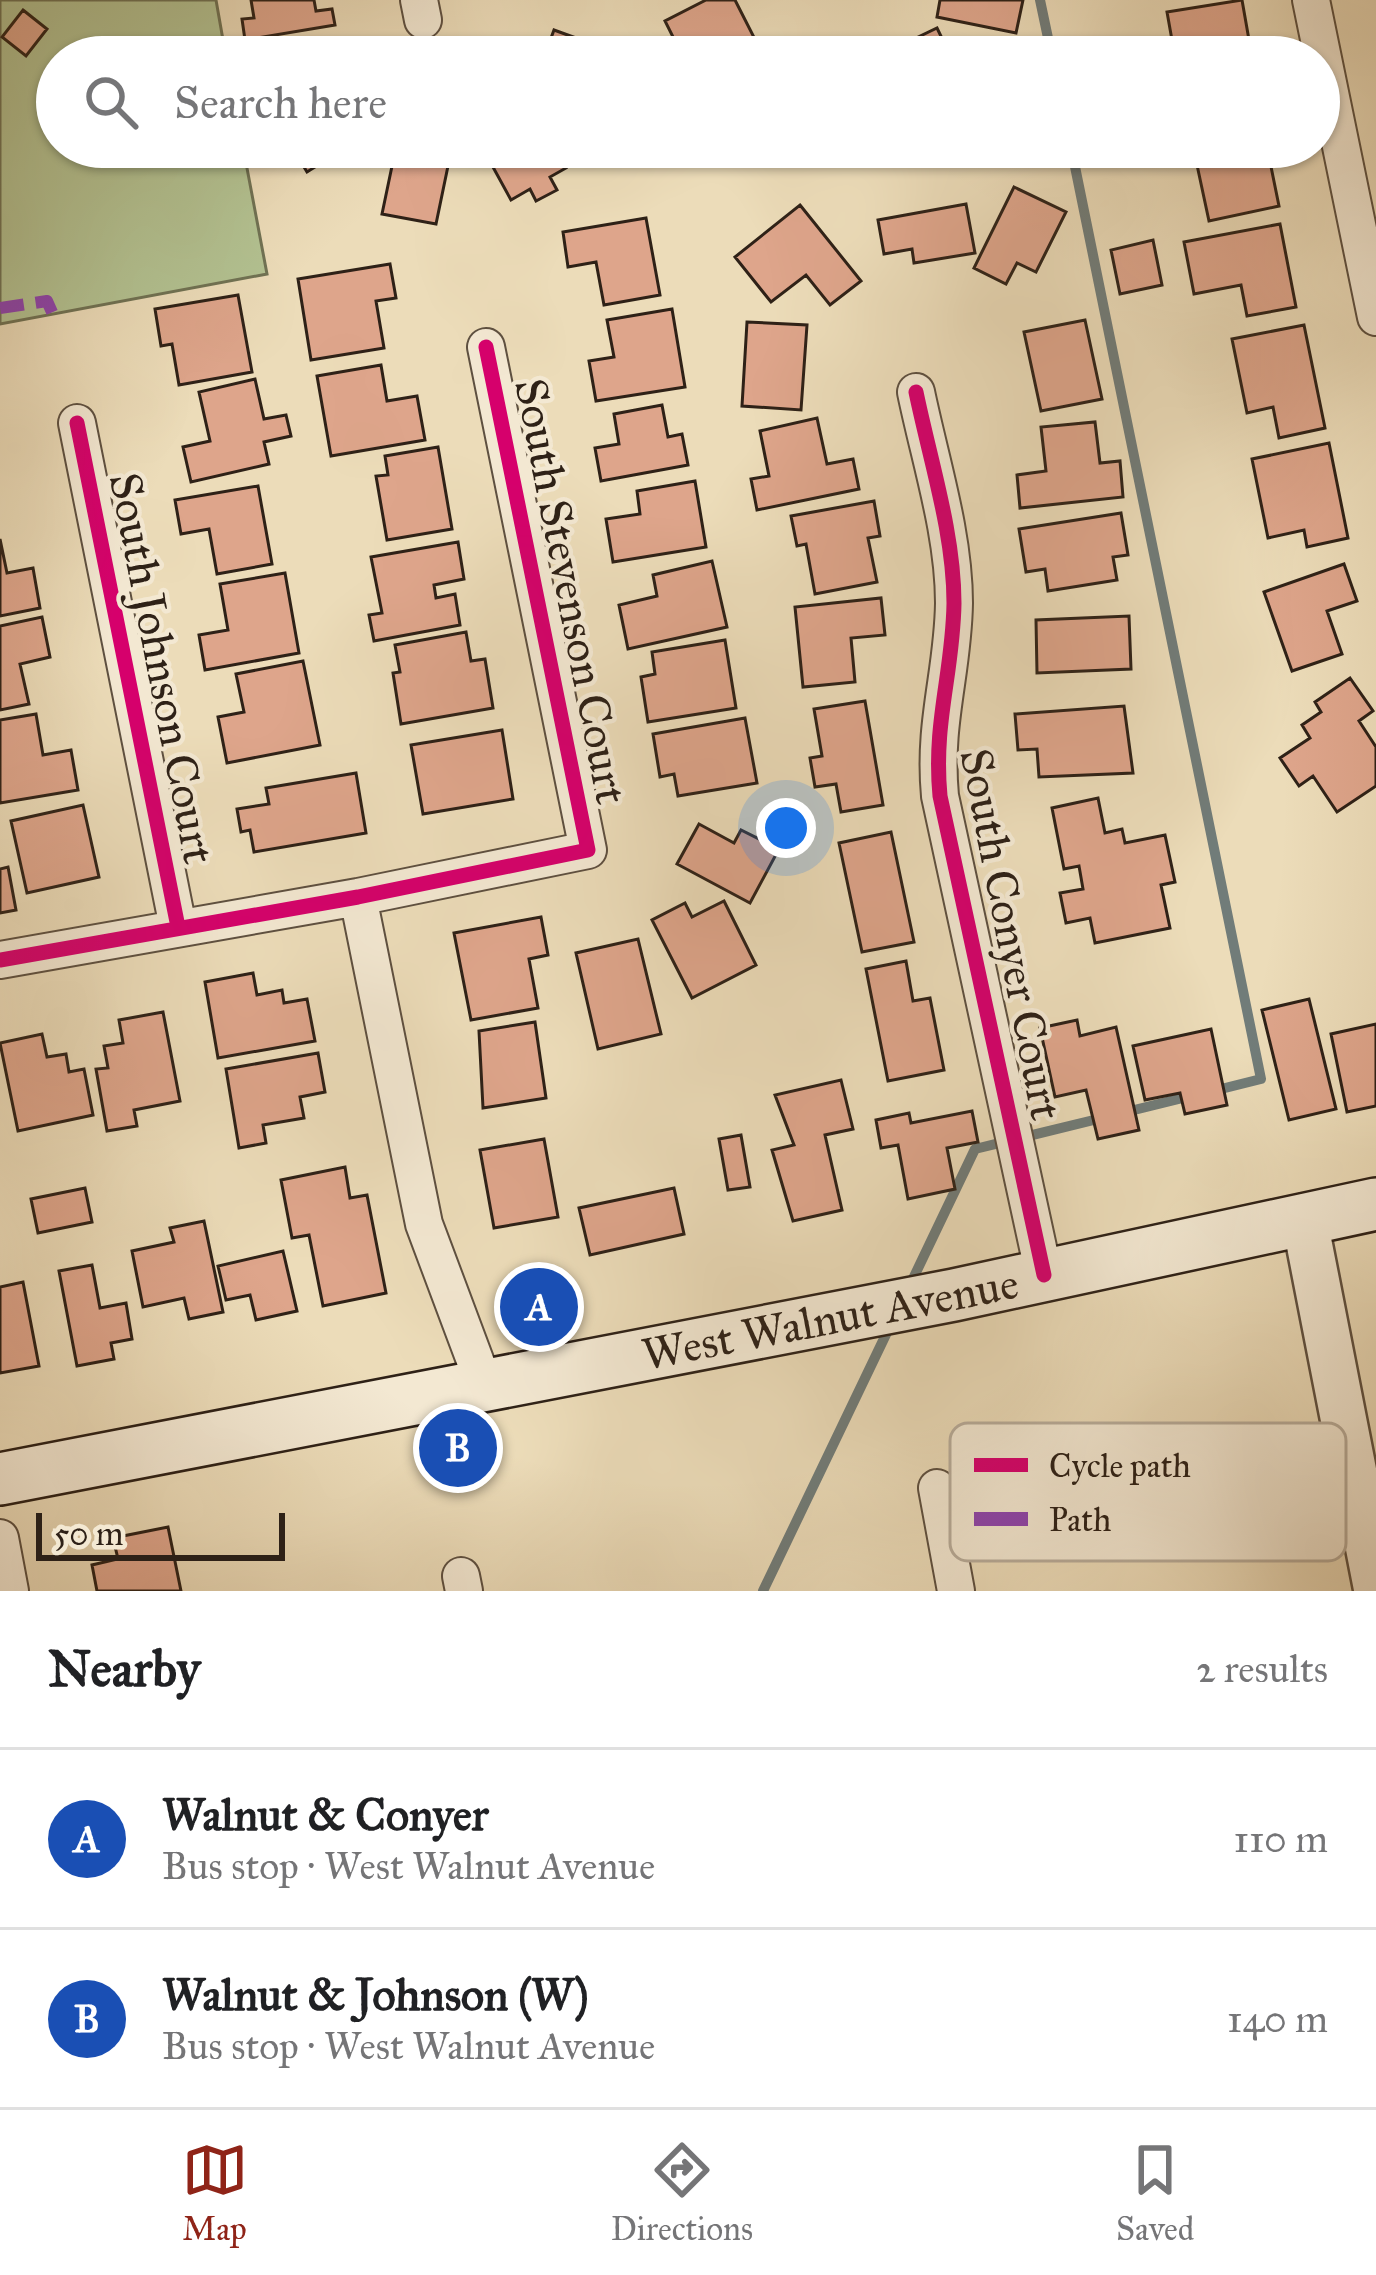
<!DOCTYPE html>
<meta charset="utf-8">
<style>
:root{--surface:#fff;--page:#f2f2f2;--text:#202124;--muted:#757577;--line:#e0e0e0;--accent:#8f2418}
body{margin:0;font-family:"IM FELL Great Primer",serif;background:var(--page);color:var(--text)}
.scale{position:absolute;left:36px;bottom:30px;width:249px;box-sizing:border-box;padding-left:12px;border:6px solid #2e2117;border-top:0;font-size:33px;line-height:42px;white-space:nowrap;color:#2e2117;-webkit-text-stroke:9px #f3e8d2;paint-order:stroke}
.you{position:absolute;left:786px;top:828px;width:42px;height:42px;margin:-30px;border:9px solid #fff;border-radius:50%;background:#1a73e8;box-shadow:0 0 0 18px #1a73e833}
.badge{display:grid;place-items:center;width:78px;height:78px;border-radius:50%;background:var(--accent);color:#fff;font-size:39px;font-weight:700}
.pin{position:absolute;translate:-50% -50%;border:6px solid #fff;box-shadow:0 3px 12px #0006}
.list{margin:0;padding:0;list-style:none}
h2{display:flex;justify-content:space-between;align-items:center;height:156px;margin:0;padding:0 48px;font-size:51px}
h2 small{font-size:39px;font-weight:400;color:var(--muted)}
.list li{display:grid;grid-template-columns:78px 1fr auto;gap:36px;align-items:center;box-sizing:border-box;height:180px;padding:0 48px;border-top:3px solid var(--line)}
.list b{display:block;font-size:45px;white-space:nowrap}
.list p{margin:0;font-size:39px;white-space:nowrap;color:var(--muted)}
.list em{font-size:39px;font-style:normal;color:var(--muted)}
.icon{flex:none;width:66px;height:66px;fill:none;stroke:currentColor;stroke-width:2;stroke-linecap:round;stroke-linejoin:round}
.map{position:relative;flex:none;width:1376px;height:1591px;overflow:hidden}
.search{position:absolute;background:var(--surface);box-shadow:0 3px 9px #0004;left:36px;right:36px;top:36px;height:132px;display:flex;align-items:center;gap:30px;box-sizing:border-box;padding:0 42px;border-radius:66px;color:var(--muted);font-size:45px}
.sheet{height:516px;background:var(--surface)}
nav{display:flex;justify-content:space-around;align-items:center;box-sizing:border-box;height:168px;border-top:3px solid var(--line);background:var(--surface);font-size:33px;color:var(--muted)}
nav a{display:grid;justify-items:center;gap:6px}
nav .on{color:var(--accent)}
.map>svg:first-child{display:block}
.green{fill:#b3c292;stroke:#707254;stroke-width:3}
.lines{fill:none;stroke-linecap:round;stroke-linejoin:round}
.stream{stroke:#717c79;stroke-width:10}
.building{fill:#dea58b;stroke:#2e2117;stroke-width:3}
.minor-casing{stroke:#5e5040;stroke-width:40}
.tertiary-casing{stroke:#5e5040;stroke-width:50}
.secondary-casing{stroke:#2e2117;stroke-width:56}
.minor{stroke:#f3e8d2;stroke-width:36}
.tertiary{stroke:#f3e8d2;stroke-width:45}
.secondary{stroke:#f3e8d2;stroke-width:51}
.quiet{stroke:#8e44ad;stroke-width:12;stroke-dasharray:24 12;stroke-linecap:butt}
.cycleway-casing{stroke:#f3e8d2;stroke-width:22}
.cycleway{stroke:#d6006c;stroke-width:15}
.labels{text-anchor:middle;stroke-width:9;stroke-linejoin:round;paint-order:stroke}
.street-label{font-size:45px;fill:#2e2117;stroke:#f3e8d2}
.key{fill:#f3e8d2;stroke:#b8ac9a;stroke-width:3}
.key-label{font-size:33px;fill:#2e2117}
</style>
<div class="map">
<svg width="1376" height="1591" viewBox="0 0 1376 1591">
<rect width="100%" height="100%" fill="#ecdcb9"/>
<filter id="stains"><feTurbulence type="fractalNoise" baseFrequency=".00167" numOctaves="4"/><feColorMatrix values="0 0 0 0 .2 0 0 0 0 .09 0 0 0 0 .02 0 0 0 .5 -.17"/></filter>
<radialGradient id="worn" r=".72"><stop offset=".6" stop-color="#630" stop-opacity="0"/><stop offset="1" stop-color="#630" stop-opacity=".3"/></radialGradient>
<path class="green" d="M 0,0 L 216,0 L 226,57 L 57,57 L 57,147 L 243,147 L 267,274 L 0,324 Z"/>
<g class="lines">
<path class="stream" d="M 1040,0 L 1052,57
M 1071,147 L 1261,1079 L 1213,1091
M 1126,1112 L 1195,1095
M 910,1285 L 975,1149 L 1102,1118
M 763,1591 L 891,1324"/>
</g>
<path class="building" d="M 251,0 L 314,0 L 316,11 L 332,9 L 335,25 L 245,40 L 242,19 L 254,18 Z
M 706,0 L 735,0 L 764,57 L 683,57 L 665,21 Z
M 940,0 L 1023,0 L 1016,33 L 937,17 Z
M 1242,0 L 1252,57 L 1175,57 L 1167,12 Z
M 23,10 L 47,29 L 26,56 L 2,37 Z
M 937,28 L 951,57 L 882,57 L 881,55 Z
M 554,30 L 587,42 L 621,57 L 544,57 Z
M 292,147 L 347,147 L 307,172 Z
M 396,147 L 438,147 L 435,164 L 448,166 L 436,224 L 382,214 Z
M 482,147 L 555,147 L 566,168 L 550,177 L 557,190 L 536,201 L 530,189 L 511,200 Z
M 1217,147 L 1267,147 L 1279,206 L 1209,221 L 1197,165 L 1219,160 Z
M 1014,187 L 1066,212 L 1036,272 L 1017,263 L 1006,284 L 974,268 Z
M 966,204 L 975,253 L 914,263 L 912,249 L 884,254 L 878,220 Z
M 800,205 L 861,281 L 830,305 L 806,275 L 771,302 L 735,257 Z
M 646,218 L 660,295 L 604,305 L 596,262 L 568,267 L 563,232 Z
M 1280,224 L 1296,307 L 1247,316 L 1241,285 L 1194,294 L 1184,242 Z
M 1153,240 L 1162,285 L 1120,294 L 1111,250 Z
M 390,264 L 396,298 L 376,301 L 384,348 L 311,360 L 298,279 Z
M 238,295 L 252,372 L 179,385 L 172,344 L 161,346 L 155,309 Z
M 672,309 L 685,387 L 596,401 L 589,361 L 614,357 L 607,320 Z
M 1085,320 L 1102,399 L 1041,411 L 1024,332 Z
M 747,322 L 807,325 L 801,410 L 742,406 Z
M 1304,325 L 1325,428 L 1279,438 L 1273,407 L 1247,413 L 1232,339 Z
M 381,365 L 387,401 L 417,396 L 425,440 L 331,456 L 317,376 Z
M 255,379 L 264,419 L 286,415 L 291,436 L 264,442 L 269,464 L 191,482 L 183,447 L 210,441 L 199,392 Z
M 662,405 L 668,437 L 682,434 L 688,465 L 601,481 L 595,448 L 619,444 L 614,414 Z
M 817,418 L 827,464 L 853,459 L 859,489 L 757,510 L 751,479 L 769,476 L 760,431 Z
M 1095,422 L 1100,463 L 1120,461 L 1123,497 L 1020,508 L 1017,475 L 1046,471 L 1041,427 Z
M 1329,443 L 1348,538 L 1307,547 L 1304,530 L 1268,538 L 1252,459 Z
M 438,447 L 452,529 L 387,540 L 376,476 L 388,475 L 385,456 Z
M 695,481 L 706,547 L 613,562 L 606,519 L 640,514 L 637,491 Z
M 258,486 L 272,564 L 217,574 L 209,529 L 181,534 L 175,500 Z
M 874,501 L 880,536 L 868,538 L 877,582 L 815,594 L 806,544 L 797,546 L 791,516 Z
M 1121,513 L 1128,555 L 1113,557 L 1117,580 L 1048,591 L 1045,569 L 1026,572 L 1019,529 Z
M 0,539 L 7,573 L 33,568 L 40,608 L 0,616 Z
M 458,542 L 464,579 L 434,585 L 436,598 L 455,594 L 460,625 L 374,641 L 369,615 L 382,613 L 371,557 Z
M 712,561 L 727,627 L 628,649 L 619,605 L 657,596 L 653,575 Z
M 1344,564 L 1357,601 L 1327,611 L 1342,654 L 1292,671 L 1264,592 Z
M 285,573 L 299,653 L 205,670 L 199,635 L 228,630 L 220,584 Z
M 881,598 L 885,635 L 851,638 L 855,682 L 803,687 L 795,607 Z
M 1129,616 L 1131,669 L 1037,673 L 1036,620 Z
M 42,617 L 50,657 L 20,664 L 29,704 L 0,710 L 0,626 Z
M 466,632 L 471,661 L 485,659 L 493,708 L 401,724 L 393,673 L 400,672 L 395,645 Z
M 725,640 L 736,708 L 648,722 L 641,677 L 655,674 L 652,652 Z
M 303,661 L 320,745 L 227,763 L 218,717 L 244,712 L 236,674 Z
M 1350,678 L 1373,711 L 1359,721 L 1376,747 L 1376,786 L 1337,812 L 1313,776 L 1299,786 L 1280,758 L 1310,738 L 1302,725 L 1321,712 L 1315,702 Z
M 865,701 L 883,805 L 841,812 L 836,784 L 815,787 L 810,758 L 822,756 L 814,709 Z
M 1124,706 L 1133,773 L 1039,777 L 1037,749 L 1018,750 L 1015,714 Z
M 36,714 L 43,755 L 71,750 L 78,790 L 0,803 L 0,720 Z
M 745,718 L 757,783 L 678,796 L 674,774 L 660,777 L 653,734 Z
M 502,730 L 513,799 L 423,814 L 411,745 Z
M 356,773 L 366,833 L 254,852 L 250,830 L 241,832 L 237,809 L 269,804 L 266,788 Z
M 1098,798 L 1105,833 L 1122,829 L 1125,843 L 1165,835 L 1175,882 L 1161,885 L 1170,928 L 1095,943 L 1090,918 L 1066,923 L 1060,893 L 1083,889 L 1079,866 L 1064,869 L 1052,808 Z
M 83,805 L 99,877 L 27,893 L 11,821 Z
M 699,824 L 734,843 L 741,830 L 779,849 L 750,903 L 677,864 Z
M 891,832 L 914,942 L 862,952 L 839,843 Z
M 8,867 L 16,910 L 0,913 L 0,869 Z
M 724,901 L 756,965 L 692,998 L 652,920 L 685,903 L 692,917 Z
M 541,917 L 548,955 L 529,959 L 538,1008 L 471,1020 L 454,933 Z
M 638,939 L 661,1034 L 598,1049 L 576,953 Z
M 906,961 L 913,1001 L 930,998 L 944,1070 L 888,1081 L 866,969 Z
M 253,973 L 257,995 L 282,990 L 284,1003 L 307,999 L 315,1041 L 218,1058 L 205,982 Z
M 1309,999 L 1336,1109 L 1289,1120 L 1262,1010 Z
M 163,1012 L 180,1101 L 134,1110 L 137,1126 L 107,1131 L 96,1069 L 108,1068 L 104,1046 L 123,1043 L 119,1020 Z
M 1077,1020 L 1080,1036 L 1116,1027 L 1139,1130 L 1098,1139 L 1086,1090 L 1055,1097 L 1040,1028 Z
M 535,1022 L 546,1098 L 483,1108 L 479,1031 Z
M 1376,1024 L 1376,1106 L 1347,1112 L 1331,1034 Z
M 1211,1029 L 1227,1105 L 1185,1114 L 1180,1093 L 1145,1100 L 1133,1046 Z
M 42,1034 L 47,1057 L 66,1054 L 69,1072 L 84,1069 L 93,1115 L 18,1131 L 0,1043 Z
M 318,1053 L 325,1092 L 300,1097 L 304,1118 L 263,1125 L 266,1143 L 239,1148 L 226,1069 Z
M 841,1080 L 853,1129 L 825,1135 L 842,1210 L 793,1221 L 772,1150 L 794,1145 L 775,1095 Z
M 972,1111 L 978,1142 L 947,1148 L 955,1189 L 908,1199 L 898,1145 L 881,1148 L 876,1120 L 909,1113 L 911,1123 Z
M 741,1135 L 750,1187 L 728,1190 L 719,1139 Z
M 544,1139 L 558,1217 L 494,1228 L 480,1150 Z
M 345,1167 L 350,1198 L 367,1195 L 386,1293 L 323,1306 L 309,1235 L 292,1238 L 281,1180 Z
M 85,1188 L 92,1222 L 38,1233 L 31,1199 Z
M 674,1188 L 684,1234 L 590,1255 L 579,1208 Z
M 204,1221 L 223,1312 L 189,1319 L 184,1298 L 143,1307 L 132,1251 L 174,1242 L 170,1228 Z
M 283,1251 L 297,1311 L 256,1320 L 250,1295 L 226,1300 L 218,1266 Z
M 92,1265 L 100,1308 L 126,1303 L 132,1339 L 111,1343 L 114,1359 L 77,1366 L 59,1271 Z
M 23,1282 L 39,1366 L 0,1373 L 0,1287 Z
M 168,1527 L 181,1591 L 97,1591 L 92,1565 L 118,1559 L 113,1538 Z"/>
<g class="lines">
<g class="minor-casing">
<path id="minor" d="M 419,0 L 423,20
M 1311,0 L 1376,317
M 916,392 C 930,460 954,533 954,603 C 953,673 933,722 940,796 L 1044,1275
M 77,423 L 178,927
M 358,897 L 424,1224 L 485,1387
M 0,960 L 358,897 L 588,850 L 486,347
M 937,1488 L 956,1591
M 0,1538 L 10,1591
M 461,1576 L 464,1591"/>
</g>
<g class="tertiary-casing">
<path id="tertiary" d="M 1304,1217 L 1376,1586"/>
</g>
<g class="secondary-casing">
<path id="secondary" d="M 0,1479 L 954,1295 L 1376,1204"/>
</g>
<use href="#minor" class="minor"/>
<use href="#tertiary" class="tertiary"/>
<use href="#secondary" class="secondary"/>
<path class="quiet" d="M 0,308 L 47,301 L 56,321"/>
<g class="cycleway-casing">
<path id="cycleway" d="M 916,392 C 930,460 954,533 954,603 C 953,673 933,722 940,796 L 1044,1275
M 77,423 L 178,927
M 0,960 L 358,897 L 588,850 L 486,347"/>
</g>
<use href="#cycleway" class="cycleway"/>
</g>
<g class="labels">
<g class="street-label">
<text transform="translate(572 591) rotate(79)" y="16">South Stevenson Court</text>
<text transform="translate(163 668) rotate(79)" y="16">South Johnson Court</text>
<text transform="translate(1012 934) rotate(79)" y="16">South Conyer Court</text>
<text transform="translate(830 1318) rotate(-11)" y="16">West Walnut Avenue</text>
</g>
</g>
<rect x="950" y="1423" width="396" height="138" rx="18" class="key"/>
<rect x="974" y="1458" width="54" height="14" fill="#d6006c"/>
<rect x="974" y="1512" width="54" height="14" fill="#8e44ad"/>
<g class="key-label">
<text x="1049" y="1477">Cycle path</text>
<text x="1049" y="1531">Path</text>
</g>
<rect width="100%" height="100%" filter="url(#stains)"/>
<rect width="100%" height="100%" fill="url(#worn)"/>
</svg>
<div class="scale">50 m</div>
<div class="you"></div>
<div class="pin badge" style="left:539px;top:1307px;background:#1a4fb4">A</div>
<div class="pin badge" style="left:458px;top:1448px;background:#1a4fb4">B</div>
<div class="search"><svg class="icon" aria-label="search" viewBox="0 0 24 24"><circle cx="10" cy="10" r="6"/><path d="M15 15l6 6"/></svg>Search here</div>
</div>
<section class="sheet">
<h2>Nearby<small>2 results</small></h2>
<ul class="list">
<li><span class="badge" style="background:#1a4fb4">A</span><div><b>Walnut &amp; Conyer</b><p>Bus stop · West Walnut Avenue</p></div><em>110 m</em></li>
<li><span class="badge" style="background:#1a4fb4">B</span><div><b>Walnut &amp; Johnson (W)</b><p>Bus stop · West Walnut Avenue</p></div><em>140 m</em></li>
</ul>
</section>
<nav>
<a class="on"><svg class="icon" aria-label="map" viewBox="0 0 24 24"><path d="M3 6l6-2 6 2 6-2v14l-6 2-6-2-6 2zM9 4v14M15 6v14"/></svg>Map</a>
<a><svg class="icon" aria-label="directions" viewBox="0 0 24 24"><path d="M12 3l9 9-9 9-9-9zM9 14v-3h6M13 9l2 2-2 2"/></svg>Directions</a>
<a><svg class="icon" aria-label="saved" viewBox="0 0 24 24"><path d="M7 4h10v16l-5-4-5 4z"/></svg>Saved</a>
</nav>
